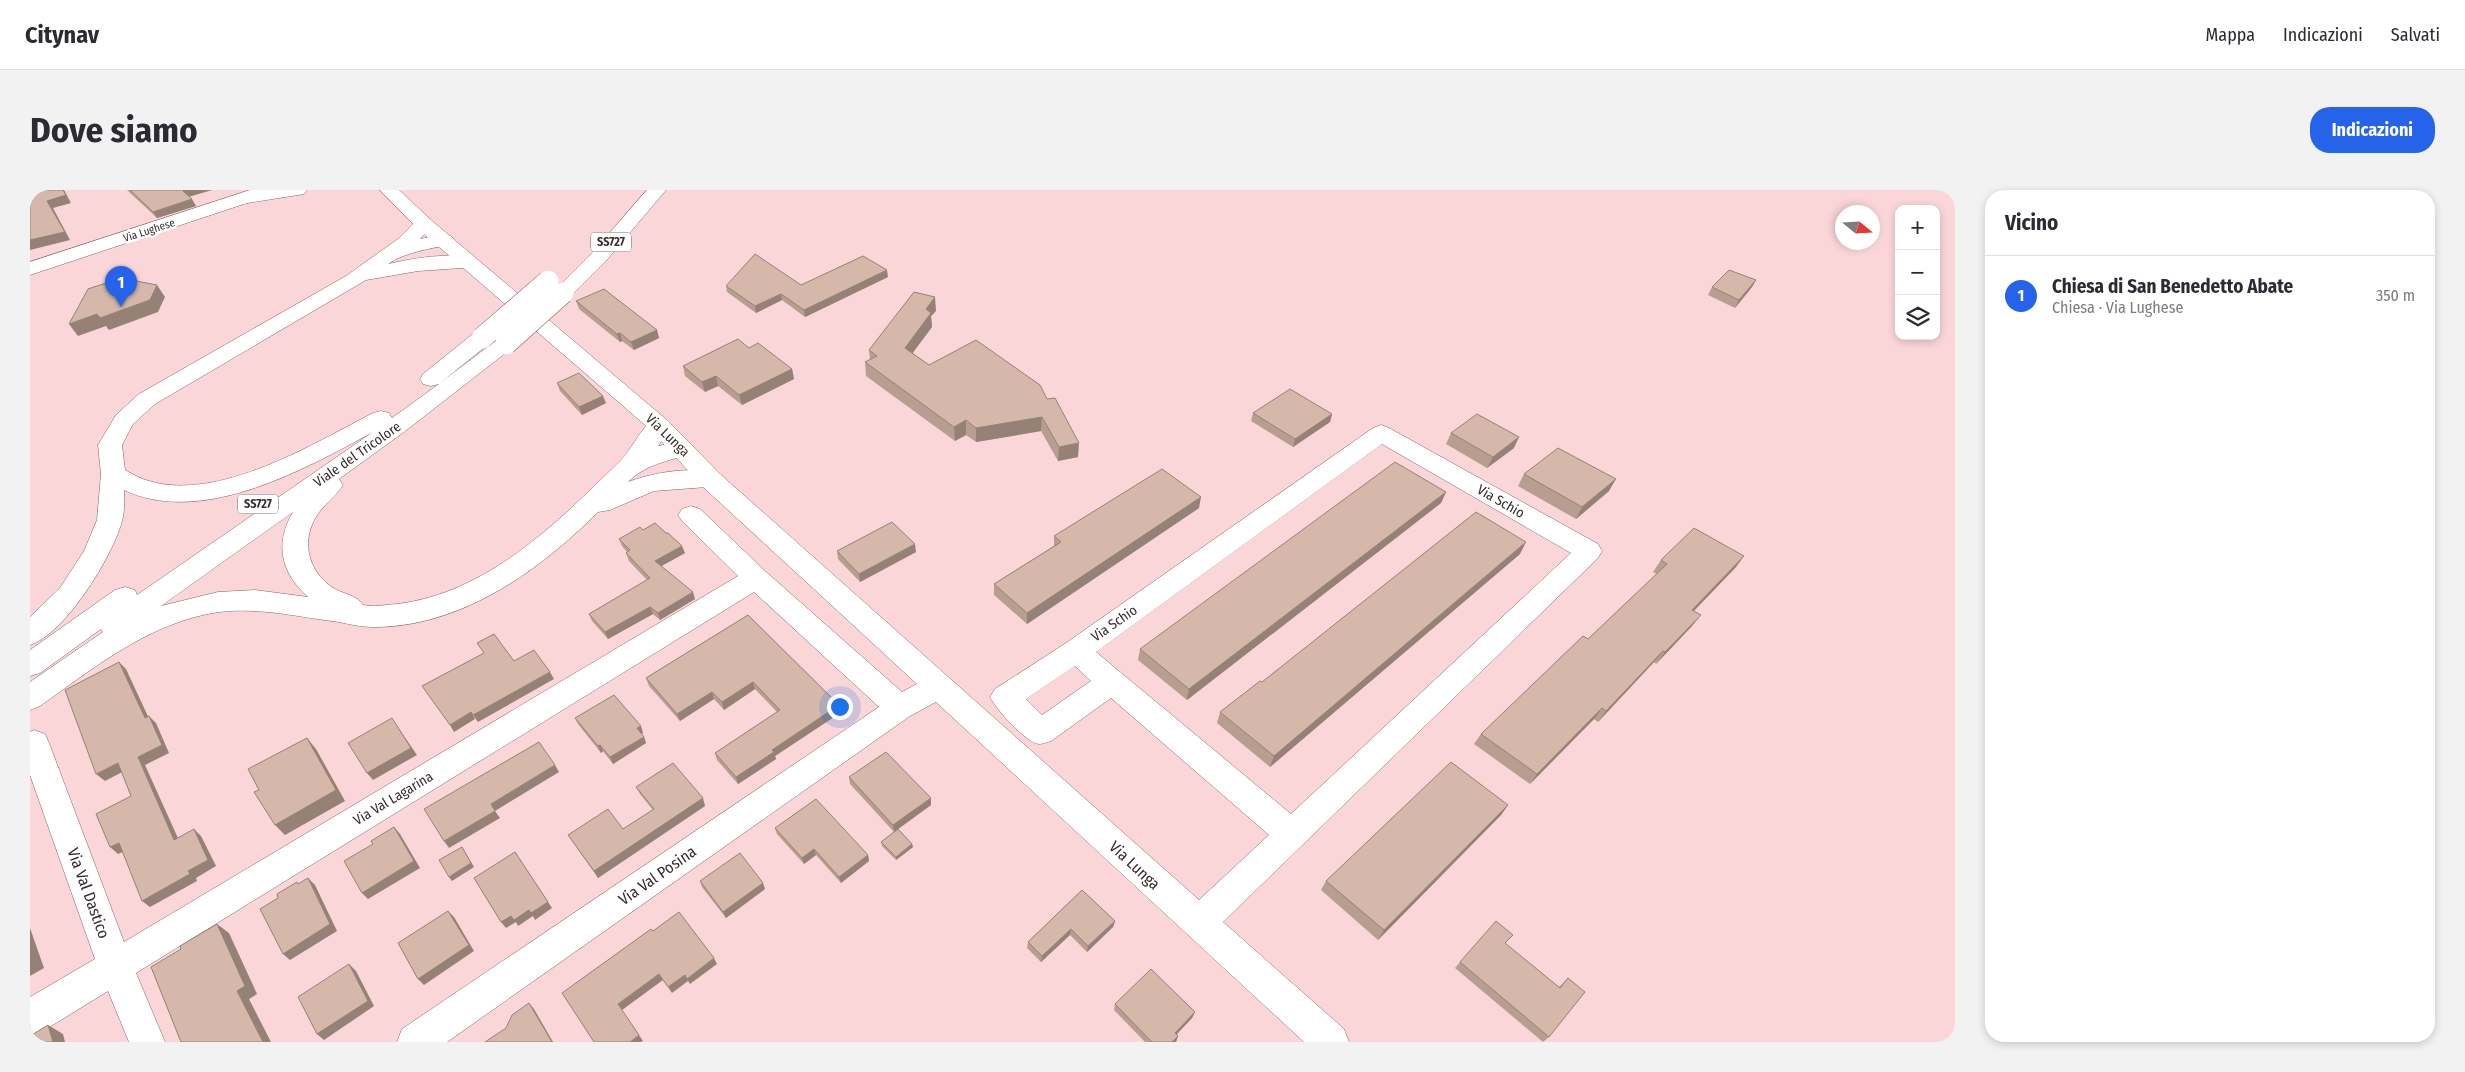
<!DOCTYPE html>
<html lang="it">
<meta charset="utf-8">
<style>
:root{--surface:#fff;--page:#f2f2f3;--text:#2b2b33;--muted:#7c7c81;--line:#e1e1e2;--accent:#2563eb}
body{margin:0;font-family:"Fira Sans Condensed",sans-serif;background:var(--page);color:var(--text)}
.controls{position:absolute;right:15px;top:15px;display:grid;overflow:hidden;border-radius:10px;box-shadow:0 2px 8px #0003}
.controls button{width:45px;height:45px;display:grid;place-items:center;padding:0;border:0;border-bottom:1px solid var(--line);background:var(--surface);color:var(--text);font:25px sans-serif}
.compass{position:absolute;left:1805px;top:15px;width:45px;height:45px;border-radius:50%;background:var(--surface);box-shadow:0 2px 8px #0003;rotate:108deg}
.you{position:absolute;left:809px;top:516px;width:18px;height:18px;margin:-12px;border:4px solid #fff;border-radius:50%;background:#1a73e8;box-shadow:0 0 0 8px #1a73e833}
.badge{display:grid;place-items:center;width:32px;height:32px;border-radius:50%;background:var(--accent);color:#fff;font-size:16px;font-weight:700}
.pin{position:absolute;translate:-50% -41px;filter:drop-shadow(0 1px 2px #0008)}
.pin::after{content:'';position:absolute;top:26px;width:18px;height:15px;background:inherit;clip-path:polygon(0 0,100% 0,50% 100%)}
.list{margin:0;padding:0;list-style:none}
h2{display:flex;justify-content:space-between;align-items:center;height:65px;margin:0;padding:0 20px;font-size:21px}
h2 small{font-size:16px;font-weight:400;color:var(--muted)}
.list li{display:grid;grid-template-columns:32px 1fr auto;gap:15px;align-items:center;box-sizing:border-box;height:80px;padding:0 20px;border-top:1px solid var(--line)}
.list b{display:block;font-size:19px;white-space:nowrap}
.list p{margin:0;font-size:16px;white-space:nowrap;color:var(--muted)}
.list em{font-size:16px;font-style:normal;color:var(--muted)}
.icon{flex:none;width:28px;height:28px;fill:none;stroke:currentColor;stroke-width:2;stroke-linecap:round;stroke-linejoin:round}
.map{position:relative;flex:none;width:1925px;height:852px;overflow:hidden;border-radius:20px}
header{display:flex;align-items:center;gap:30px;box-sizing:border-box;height:70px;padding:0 25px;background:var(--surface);border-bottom:1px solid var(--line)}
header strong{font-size:24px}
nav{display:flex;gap:28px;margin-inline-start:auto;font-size:18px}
.intro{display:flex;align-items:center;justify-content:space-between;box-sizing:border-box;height:120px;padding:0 30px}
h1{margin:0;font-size:35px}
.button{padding:12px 22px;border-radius:20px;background:var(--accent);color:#fff;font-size:18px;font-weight:700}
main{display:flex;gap:30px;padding:0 30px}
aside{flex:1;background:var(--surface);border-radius:20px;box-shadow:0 2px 8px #0003}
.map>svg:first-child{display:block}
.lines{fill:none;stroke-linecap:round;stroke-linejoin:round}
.minor-casing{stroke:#826365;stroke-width:1}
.major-casing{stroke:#826365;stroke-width:1}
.highway-casing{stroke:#826365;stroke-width:1}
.minor{fill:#fff;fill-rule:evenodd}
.major{fill:#fff;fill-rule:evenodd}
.highway{fill:#fff;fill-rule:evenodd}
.highway-bridge-casing{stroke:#826365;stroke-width:22;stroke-linecap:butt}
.highway-bridge{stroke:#fff;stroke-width:21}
.wall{fill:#b79e91}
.shaded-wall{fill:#958176}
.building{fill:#d5b8a9;stroke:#958176}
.labels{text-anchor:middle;stroke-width:5;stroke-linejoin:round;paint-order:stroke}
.far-street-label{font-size:11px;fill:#392c2d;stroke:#fff}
.shield{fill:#fff;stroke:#746b6c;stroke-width:1}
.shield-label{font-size:12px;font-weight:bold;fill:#392c2d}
.street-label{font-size:14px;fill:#392c2d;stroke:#fff}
.near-street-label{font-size:16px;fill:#392c2d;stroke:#fff}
</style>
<header>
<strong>Citynav</strong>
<nav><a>Mappa</a><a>Indicazioni</a><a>Salvati</a></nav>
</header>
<div class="intro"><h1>Dove siamo</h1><a class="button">Indicazioni</a></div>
<main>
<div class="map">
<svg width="1925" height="852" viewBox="0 0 1925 852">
<rect width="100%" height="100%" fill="#fad6d8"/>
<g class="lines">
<g class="minor-casing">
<path id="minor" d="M 233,0 L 277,0 L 274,4 L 268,5 L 211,14 L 205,13 L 202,9 L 205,5 Z
M 350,0 L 369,0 L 401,30 L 638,231 L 690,284 L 1169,710 L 1239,645 L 1081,508 L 1021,551 C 1017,552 1013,554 1009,554 C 996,553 966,519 960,507 L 965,499 L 1036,453 L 1343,238 L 1351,235 L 1359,238 L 1568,354 L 1572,361 L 1568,368 L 1193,732 L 1314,839 L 1319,852 L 1274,852 L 906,512 L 880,526 L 417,852 L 367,852 L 372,839 L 849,517 L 724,402 L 106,783 L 135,852 L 99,852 L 78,801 L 13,841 L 0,846 L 0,807 L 65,769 L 0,585 L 0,542 L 4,540 L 15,544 L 19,553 L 94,752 L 708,386 L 652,331 L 648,325 L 652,319 L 661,316 L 670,319 L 735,381 L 872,502 L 887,494 L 672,296 L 622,241 L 387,38 ZM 1352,254 L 1541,363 L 1261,624 L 1066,462 ZM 1045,476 L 1061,491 L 1012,525 L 996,509 Z"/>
</g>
<g class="major-casing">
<path id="major" d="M 220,0 L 247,0 L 244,4 L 0,85 L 0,72 Z"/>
</g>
<g class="highway-casing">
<path id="highway" d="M 617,0 L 636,0 L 575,72 L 540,107 L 533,109 L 526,107 L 523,103 L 526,99 L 561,64 Z
M 394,28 L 401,30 L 403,34 L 390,49 L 414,44 L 421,46 L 424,50 L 421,54 C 400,59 375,62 358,74 C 385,68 418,62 446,69 L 449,73 L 446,77 L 388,81 L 336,90 L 125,214 L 103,234 L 92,255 L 95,280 C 102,284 111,289 119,291 C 189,312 283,254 343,223 L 351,221 L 359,223 L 362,228 L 409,194 L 401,196 L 393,194 L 390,189 L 393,184 L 444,143 L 452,142 L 460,143 L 463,148 L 460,153 L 410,193 L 468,149 L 476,148 L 484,149 L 487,154 L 374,242 L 309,289 L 313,295 C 307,305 297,312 290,321 C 270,347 276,380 303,398 C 313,404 327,405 333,415 C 344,417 355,415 367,414 C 458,403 527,333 590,271 C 600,262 613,235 623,230 C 629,228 633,229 638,231 L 642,236 L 628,256 L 653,251 L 661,254 L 665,259 L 661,264 C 638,271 616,274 598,292 C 626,282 660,276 690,284 L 693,290 L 690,296 L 624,301 L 580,320 L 568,322 C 509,381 430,438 342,437 C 331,437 319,434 309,432 C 269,427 228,417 189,422 C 120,432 65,477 10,516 L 0,520 L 0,492 L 73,442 L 71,439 L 10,483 L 0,486 L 0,460 L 85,400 L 95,397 L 105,400 L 107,405 L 343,242 C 275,279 172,337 94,300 C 94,310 95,321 92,331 C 83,366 35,444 0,455 L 0,427 L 30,398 L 54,361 L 67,330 L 71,284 L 68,255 L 86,225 L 109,204 L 316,86 L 368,49 L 387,30 ZM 263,322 C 244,354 251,383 278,407 L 225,400 L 188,402 L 131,416 Z"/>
</g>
<use href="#minor" class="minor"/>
<use href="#major" class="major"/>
<use href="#highway" class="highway"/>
<g class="highway-bridge-casing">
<path id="highway-bridge" d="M 452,148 L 518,91
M 476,154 L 533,103"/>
</g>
<use href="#highway-bridge" class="highway-bridge"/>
</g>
<path class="wall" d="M 97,0 L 182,0 L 159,7 L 166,16 L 127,28 Z
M 858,87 L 775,127 L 752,110 L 726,123 L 697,102 L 696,96 L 771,95 Z
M 1726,90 L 1722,97 L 1705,118 L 1678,105 L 1682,97 Z
M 546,111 L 627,140 L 629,148 L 604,160 L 592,151 L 590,152 L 549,119 Z
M 906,121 L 901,126 L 902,137 L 882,163 L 899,175 L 1017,209 L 1048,267 L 1028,271 L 1011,241 L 946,252 L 936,245 L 925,251 L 836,186 L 835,172 L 840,169 L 839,160 Z
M 719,158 L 762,179 L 764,189 L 712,215 L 688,196 L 675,202 L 655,186 L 653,176 Z
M 527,193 L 576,213 L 552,225 L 530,201 Z
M 1223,223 L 1302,224 L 1300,232 L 1263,257 L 1221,231 Z
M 1421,243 L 1484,258 L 1457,278 L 1416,254 Z
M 1494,284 L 1579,301 L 1546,329 L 1488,296 Z
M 1416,302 L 1411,313 L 1157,510 L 1108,470 L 1110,459 Z
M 1169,318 L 997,434 L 964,405 L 964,394 L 1024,356 L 1024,346 Z
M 613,340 L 655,363 L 631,376 L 665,409 L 630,430 L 623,424 L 578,449 L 562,431 L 559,424 L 617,390 L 599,371 L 596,363 L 597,362 L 592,356 L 589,349 Z
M 807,361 L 886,362 L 830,392 L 808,369 Z
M 1490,364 L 1240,577 L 1187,533 L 1190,522 L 1232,492 Z
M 1631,370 L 1706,377 L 1664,421 L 1662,436 L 1626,474 L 1624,472 L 1568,532 L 1564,529 L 1500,594 L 1444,554 L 1451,544 L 1558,449 L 1627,384 L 1623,382 Z
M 718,425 L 809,515 L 810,523 L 745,566 L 746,569 L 708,594 L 687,570 L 685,563 L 747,522 L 725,499 L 694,520 L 684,509 L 650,531 L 619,496 L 616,488 Z
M 545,528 L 613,543 L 611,544 L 614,547 L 616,553 L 583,574 L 573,561 L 571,563 L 548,534 Z
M 819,587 L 901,608 L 901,615 L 868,639 L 882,654 L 883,657 L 866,670 L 852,656 L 851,652 L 864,642 L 820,594 Z
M 606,597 L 675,616 L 568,688 L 538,645 L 593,639 L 623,620 L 610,604 Z
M 1478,615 L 1471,625 L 1348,750 L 1291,700 L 1296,691 Z
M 745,638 L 838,665 L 839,671 L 811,693 L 786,665 L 774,674 L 747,644 Z
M 670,691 L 735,699 L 696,728 L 672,697 Z
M 1052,700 L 1085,731 L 1083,737 L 1057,762 L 1040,745 L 1011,772 L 997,758 L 998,752 Z
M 1475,754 L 1529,797 L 1538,788 L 1519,847 L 1513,852 L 1425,778 L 1430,772 Z
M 1085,814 L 1165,822 L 1162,828 L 1147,844 L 1148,846 L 1146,852 L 1115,852 L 1084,820 Z"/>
<path class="shaded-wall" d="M 33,0 L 34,0 L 41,13 L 23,18 L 40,50 L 0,60 L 0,50 L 17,11 Z
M 157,0 L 182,0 L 157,7 L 153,1 Z
M 162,9 L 166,16 L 127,28 L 123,22 Z
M 857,80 L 858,87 L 775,127 L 774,120 Z
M 1726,90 L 1722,97 L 1705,118 L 1709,110 Z
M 127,95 L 135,107 L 128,122 L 79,140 L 76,136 L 48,146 L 39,134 L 67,124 Z
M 751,104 L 752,110 L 726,123 L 725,116 Z
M 905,107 L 906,121 L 901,126 L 902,137 L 876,172 L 875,158 L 896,119 Z
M 627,140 L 629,148 L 604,160 L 601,152 Z
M 590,143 L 592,151 L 590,152 L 587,144 Z
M 762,179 L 764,189 L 712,215 L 709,205 Z
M 686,186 L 688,196 L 675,202 L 672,192 Z
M 573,206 L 576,213 L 552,225 L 549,217 Z
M 1302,224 L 1300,232 L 1263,257 L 1265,249 Z
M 1012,227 L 1011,241 L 946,252 L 946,238 Z
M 936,230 L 936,245 L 925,251 L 924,237 Z
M 1489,247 L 1484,258 L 1457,278 L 1463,267 Z
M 1049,253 L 1048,267 L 1028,271 L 1029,257 Z
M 1586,289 L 1579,301 L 1546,329 L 1552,317 Z
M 1416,302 L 1411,313 L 1157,510 L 1159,499 Z
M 1171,307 L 1169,318 L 997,434 L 997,423 Z
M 1496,352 L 1490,364 L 1240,577 L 1244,566 Z
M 885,354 L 886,362 L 830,392 L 829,384 Z
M 652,356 L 655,363 L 628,378 L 625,371 Z
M 1714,366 L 1706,377 L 1654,431 L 1662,420 Z
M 663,402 L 665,409 L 630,430 L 628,423 Z
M 620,417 L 623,424 L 578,449 L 575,442 Z
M 1671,425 L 1662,436 L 1626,474 L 1635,462 Z
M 1633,461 L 1624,472 L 1568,532 L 1576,521 Z
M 89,472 L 96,479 L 122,535 L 115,528 Z
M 520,482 L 524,489 L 448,532 L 443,525 Z
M 723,492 L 725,499 L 694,520 L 692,512 Z
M 682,502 L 684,509 L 650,531 L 647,524 Z
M 809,515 L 810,523 L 745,566 L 746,569 L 708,594 L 706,587 L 742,560 Z
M 1572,518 L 1564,529 L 1500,594 L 1507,584 Z
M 441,522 L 445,529 L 424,542 L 420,535 Z
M 119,526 L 126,533 L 139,563 L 115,575 L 152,657 L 144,650 L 108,567 Z
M 367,536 L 387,565 L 343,590 L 337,583 Z
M 611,536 L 613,543 L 610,545 L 607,538 Z
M 614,547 L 616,553 L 583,574 L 580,567 Z
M 277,548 L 286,559 L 315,611 L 255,645 L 245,635 Z
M 570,555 L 573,561 L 571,563 L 568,556 Z
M 88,573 L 96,580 L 75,591 L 66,584 Z
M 525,575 L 529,582 L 465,621 L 461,614 Z
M 673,608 L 675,616 L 568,688 L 564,681 Z
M 901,608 L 901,615 L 864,642 L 863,635 Z
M 1478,615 L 1471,625 L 1348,750 L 1354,740 Z
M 465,621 L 470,628 L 419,658 L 414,651 Z
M 364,637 L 370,644 L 390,678 L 338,709 L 332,703 Z
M 164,639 L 171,646 L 186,676 L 166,688 L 167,691 L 120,717 L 112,711 L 158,681 Z
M 89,653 L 97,660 L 88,664 L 80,657 Z
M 882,654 L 883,657 L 866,670 L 866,667 Z
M 432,657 L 444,677 L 422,691 L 419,687 Z
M 784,659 L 786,665 L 774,674 L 772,668 Z
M 485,662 L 522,718 L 505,730 L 503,726 L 488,736 L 486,732 L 476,738 L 471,732 L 481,726 Z
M 838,665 L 839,671 L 811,693 L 809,687 Z
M 278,688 L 285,695 L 307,741 L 260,770 L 253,764 Z
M 733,693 L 735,699 L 696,728 L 693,722 Z
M 418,721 L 424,727 L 444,761 L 394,795 L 388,789 Z
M 1085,731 L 1083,737 L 1057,762 L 1058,756 Z
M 187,734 L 199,743 L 227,804 L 219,809 L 241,852 L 233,852 L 207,801 Z
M 0,738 L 14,778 L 0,786 Z
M 1041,739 L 1040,745 L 1011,772 L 1012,766 Z
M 684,768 L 687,774 L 660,794 L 657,789 Z
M 319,774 L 326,781 L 344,816 L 294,850 L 287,844 Z
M 629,784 L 633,790 L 592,820 L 588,814 Z
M 655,785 L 658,791 L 642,803 L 638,797 Z
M 499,813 L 504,819 L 523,852 L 522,852 Z
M 1165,822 L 1162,828 L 1143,848 L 1145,843 Z
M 18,835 L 33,844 L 35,852 L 23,852 Z
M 609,845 L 613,851 L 611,852 L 600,852 Z
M 1148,846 L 1146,852 L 1142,852 Z"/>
<path class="building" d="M 0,0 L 33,0 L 36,5 L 17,11 L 35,42 L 0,50 Z
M 100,0 L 157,0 L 153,1 L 162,9 L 123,22 Z
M 725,64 L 771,95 L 833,66 L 857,80 L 774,120 L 751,104 L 725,116 L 696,96 Z
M 1699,80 L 1726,90 L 1709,110 L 1682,97 Z
M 91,88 L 127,95 L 120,110 L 70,128 L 67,124 L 39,134 L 58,99 Z
M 574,99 L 627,140 L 601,152 L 590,143 L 587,144 L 546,111 Z
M 884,102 L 905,107 L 896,119 L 901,123 L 875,158 L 899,175 L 946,150 L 1010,195 L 1017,209 L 1025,208 L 1049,253 L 1029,257 L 1012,227 L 946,238 L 936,230 L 924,237 L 835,172 L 847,166 L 839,160 Z
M 708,149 L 719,158 L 728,153 L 762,179 L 709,205 L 686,186 L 672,192 L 653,176 Z
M 549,183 L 573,206 L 549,217 L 527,193 Z
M 1260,199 L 1302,224 L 1265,249 L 1223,223 Z
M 1447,224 L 1489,247 L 1463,267 L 1421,243 Z
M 1528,258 L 1586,289 L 1552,317 L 1494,284 Z
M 1365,272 L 1416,302 L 1159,499 L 1110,459 Z
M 1132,279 L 1171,307 L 997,423 L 964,394 L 1031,352 L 1024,346 Z
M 1446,322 L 1496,352 L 1244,566 L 1190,522 L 1230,491 L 1232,492 Z
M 862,332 L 885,354 L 829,384 L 807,361 Z
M 625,333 L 636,343 L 638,343 L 652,356 L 625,371 L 663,402 L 628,423 L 620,417 L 575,442 L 559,424 L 620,388 L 596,363 L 600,360 L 589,349 L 610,337 L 613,340 Z
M 1664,338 L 1714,366 L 1662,420 L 1671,425 L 1635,462 L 1633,461 L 1576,521 L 1572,518 L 1507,584 L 1451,544 L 1553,446 L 1558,449 L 1637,374 L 1631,370 Z
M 718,425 L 809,515 L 742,560 L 744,562 L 706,587 L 685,563 L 750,520 L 723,492 L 692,512 L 682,502 L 647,524 L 616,488 Z
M 464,444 L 484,471 L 504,460 L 520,482 L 443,525 L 441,522 L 420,535 L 392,496 L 454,463 L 447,453 Z
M 89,472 L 115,528 L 119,526 L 132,555 L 108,567 L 144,650 L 164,639 L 178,670 L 158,681 L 160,684 L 112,711 L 89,653 L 80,657 L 66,624 L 101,606 L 88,573 L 66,584 L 35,500 Z
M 584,505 L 611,536 L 607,538 L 614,547 L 580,567 L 570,555 L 568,556 L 545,528 Z
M 362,528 L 381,558 L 337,583 L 318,553 Z
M 277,548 L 306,600 L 245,635 L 224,602 L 229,600 L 218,579 Z
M 509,552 L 525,575 L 461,614 L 465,621 L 414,651 L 394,619 Z
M 856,562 L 901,608 L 863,635 L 819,587 Z
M 1421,572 L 1478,615 L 1354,740 L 1296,691 Z
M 643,573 L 673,608 L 564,681 L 538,645 L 578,619 L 593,639 L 624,619 L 606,597 Z
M 786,609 L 838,665 L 809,687 L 784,659 L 772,668 L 745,638 Z
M 364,637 L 384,671 L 332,703 L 314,671 L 343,654 L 341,651 Z
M 868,639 L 882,654 L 866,667 L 851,652 Z
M 432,657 L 441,673 L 419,687 L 409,670 Z
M 485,662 L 518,712 L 501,723 L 499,720 L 484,730 L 481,726 L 471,732 L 444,688 Z
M 710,663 L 733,693 L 693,722 L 670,691 Z
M 278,688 L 300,734 L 253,764 L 230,719 L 248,708 L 247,704 L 267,692 L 268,694 Z
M 1052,700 L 1085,731 L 1058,756 L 1041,739 L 1012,766 L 998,752 Z
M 418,721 L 439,755 L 388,789 L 368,753 Z
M 649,722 L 684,768 L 657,789 L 655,785 L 638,797 L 629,784 L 588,814 L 609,845 L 600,852 L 564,852 L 532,803 L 621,739 L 623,741 Z
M 1466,731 L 1483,745 L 1475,753 L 1530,798 L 1538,788 L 1555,802 L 1519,847 L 1430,772 Z
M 187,734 L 215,796 L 207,801 L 233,852 L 151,852 L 121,777 L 151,759 L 150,756 Z
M 319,774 L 338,811 L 287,844 L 268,807 Z
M 1121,779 L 1165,822 L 1145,843 L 1148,846 L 1142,852 L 1122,852 L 1085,814 Z
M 499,813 L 522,852 L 455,852 L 476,838 L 482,825 Z
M 18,835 L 23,852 L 0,852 L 0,846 Z"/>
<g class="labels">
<g class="far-street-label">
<text transform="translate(119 40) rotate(-18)" y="4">Via Lughese</text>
</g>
<g class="shield">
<rect x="561" y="42.5" width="40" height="19" rx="4"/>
<rect x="208" y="304.5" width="40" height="19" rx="4"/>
</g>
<g class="shield-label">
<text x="581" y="56">SS727</text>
<text x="228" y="318">SS727</text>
</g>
<g class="street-label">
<text transform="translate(638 245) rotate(44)" y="5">Via Lunga</text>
<text transform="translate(327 264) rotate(-35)" y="5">Viale del Tricolore</text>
<text transform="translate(1471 311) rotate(30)" y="5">Via Schio</text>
<text transform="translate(1084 433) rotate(-35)" y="5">Via Schio</text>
<text transform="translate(363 608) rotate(-31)" y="5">Via Val Lagarina</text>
</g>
<g class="near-street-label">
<text transform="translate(1105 675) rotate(43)" y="6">Via Lunga</text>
<text transform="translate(627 685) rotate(-35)" y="6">Via Val Posina</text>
<text transform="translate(59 703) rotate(70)" y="6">Via Val Dastico</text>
</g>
</g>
</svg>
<div class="controls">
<button>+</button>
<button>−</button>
<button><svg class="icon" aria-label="layers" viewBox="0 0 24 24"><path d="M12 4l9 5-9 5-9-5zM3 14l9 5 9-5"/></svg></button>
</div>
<svg class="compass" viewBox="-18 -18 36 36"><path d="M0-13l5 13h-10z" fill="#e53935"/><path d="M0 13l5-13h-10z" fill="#7c7c81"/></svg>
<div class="you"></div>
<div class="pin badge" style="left:91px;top:117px">1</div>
</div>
<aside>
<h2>Vicino<small></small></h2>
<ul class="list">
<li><span class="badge">1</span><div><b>Chiesa di San Benedetto Abate</b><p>Chiesa · Via Lughese</p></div><em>350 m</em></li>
</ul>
</aside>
</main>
